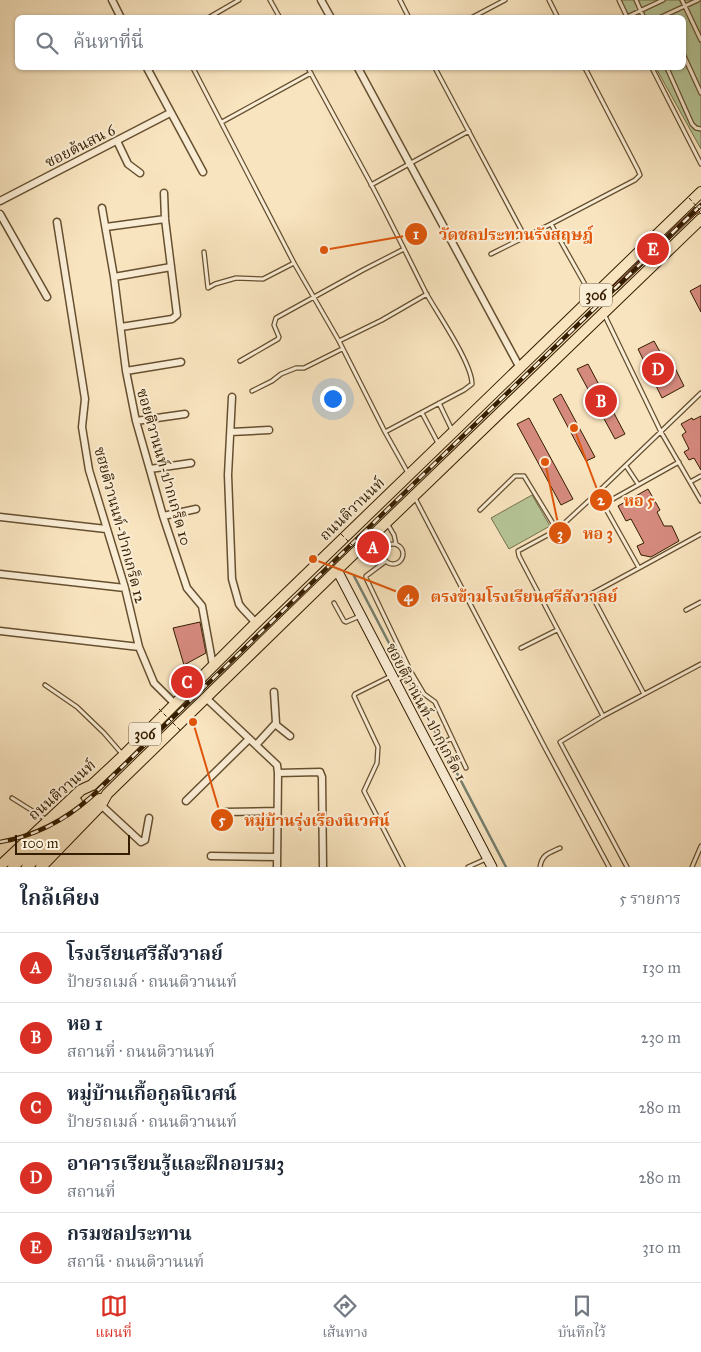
<!DOCTYPE html>
<html lang="th">
<meta charset="utf-8">
<style>
:root{--surface:#fff;--page:#f2f2f3;--text:#1f2937;--muted:#747a83;--line:#e0e1e3;--accent:#d93025}
body{margin:0;font-family:"IM FELL Great Primer","Noto Serif Thai",serif;background:var(--page);color:var(--text)}
.scale{position:absolute;left:15px;bottom:12px;width:115px;box-sizing:border-box;padding-left:5px;border:2px solid #351e00;border-top:0;font-size:14px;line-height:18px;white-space:nowrap;color:#351e00;-webkit-text-stroke:4px #faedd5;paint-order:stroke}
.you{position:absolute;left:332px;top:398px;width:18px;height:18px;margin:-12px;border:4px solid #fff;border-radius:50%;background:#1a73e8;box-shadow:0 0 0 8px #1a73e833}
.badge{display:grid;place-items:center;width:32px;height:32px;border-radius:50%;background:var(--accent);color:#fff;font-size:16px;font-weight:700}
.pin{position:absolute;translate:-50% -50%;border:2px solid #fff;box-shadow:0 1px 5px #0006}
.list{margin:0;padding:0;list-style:none}
h2{display:flex;justify-content:space-between;align-items:center;height:65px;margin:0;padding:0 20px;font-size:21px}
h2 small{font-size:16px;font-weight:400;color:var(--muted)}
.list li{display:grid;grid-template-columns:32px 1fr auto;gap:15px;align-items:center;box-sizing:border-box;height:70px;padding:0 20px;border-top:1px solid var(--line)}
.list b{display:block;font-size:19px;white-space:nowrap}
.list p{margin:0;font-size:16px;white-space:nowrap;color:var(--muted)}
.list em{font-size:16px;font-style:normal;color:var(--muted)}
.icon{flex:none;width:28px;height:28px;fill:none;stroke:currentColor;stroke-width:2;stroke-linecap:round;stroke-linejoin:round}
.map{position:relative;flex:none;width:701px;height:867px;overflow:hidden}
.search{position:absolute;background:var(--surface);box-shadow:0 1px 4px #0004;left:15px;right:15px;top:15px;height:55px;display:flex;align-items:center;gap:12px;box-sizing:border-box;padding:0 18px;border-radius:8px;color:var(--muted);font-size:19px}
.sheet{height:415px;background:var(--surface)}
nav{display:flex;justify-content:space-around;align-items:center;box-sizing:border-box;height:70px;border-top:1px solid var(--line);background:var(--surface);font-size:14px;color:var(--muted)}
nav a{display:grid;justify-items:center;gap:2px}
nav .on{color:var(--accent)}
.map>svg:first-child{display:block}
.green{fill:#b6c597;stroke:#76724c}
.lines{fill:none;stroke-linecap:round;stroke-linejoin:round}
.stream{stroke:#757e6e;stroke-width:2.5}
.building{fill:#d58a7e;stroke:#351e00}
.lane-casing{stroke:#665030;stroke-width:5.5}
.street-casing{stroke:#665030;stroke-width:9}
.secondary-casing{stroke:#351e00;stroke-width:11}
.primary-casing{stroke:#351e00;stroke-width:12}
.lane{stroke:#faedd5;stroke-width:3}
.street{stroke:#faedd5;stroke-width:6}
.secondary{stroke:#faedd5;stroke-width:9}
.primary{stroke:#f8e4bf;stroke-width:10}
.rail-casing{stroke:#351e00;stroke-width:4.5}
.rail{stroke:#faedd5;stroke-width:2.5;stroke-dasharray:8;stroke-linecap:butt}
.path-bridge{stroke:#351e00;stroke-width:1;stroke-dasharray:4 2.5;stroke-linecap:butt}
.labels{text-anchor:middle;stroke-width:4;stroke-linejoin:round;paint-order:stroke}
.shield{fill:#faedd5;stroke:#705c40;stroke-width:1}
.shield-label{font-size:14px;font-weight:bold;fill:#351e00}
.street-label{font-size:15px;fill:#351e00;stroke:#faedd5}
.leader{fill:none;stroke:#df560b;stroke-width:2}
.callout-dot{fill:#df560b;stroke:#faedd5;stroke-width:2}
.mark-label{font-size:15px;text-anchor:middle;font-weight:bold;fill:#fff}
.callout-label{font-size:16px;text-anchor:middle;font-weight:bold;fill:#df560b;stroke:#faedd5;stroke-width:4;stroke-linejoin:round;paint-order:stroke}
</style>
<div class="map">
<svg width="701" height="867" viewBox="0 0 701 867">
<rect width="100%" height="100%" fill="#f8e4bf"/>
<filter id="stains"><feTurbulence type="fractalNoise" baseFrequency=".004" numOctaves="4"/><feColorMatrix values="0 0 0 0 .2 0 0 0 0 .09 0 0 0 0 .02 0 0 0 .5 -.17"/></filter>
<radialGradient id="worn" r=".72"><stop offset=".6" stop-color="#630" stop-opacity="0"/><stop offset="1" stop-color="#630" stop-opacity=".3"/></radialGradient>
<path class="green" d="M 620,0 L 701,0 L 701,149 L 656,68 L 684,68 L 684,18 L 629,17 Z
M 532,495 L 550,526 L 509,549 L 491,518 Z"/>
<g class="lines">
<path class="stream" d="M 354,576 L 506,867"/>
</g>
<path class="building" d="M 695,207 L 700,212 L 696,214 L 617,290 L 615,289 L 613,286 Z
M 701,285 L 701,312 L 690,291 Z
M 654,341 L 670,370 L 675,368 L 684,386 L 662,398 L 638,349 Z
M 588,364 L 625,434 L 615,439 L 577,369 Z
M 561,394 L 595,457 L 586,461 L 553,399 Z
M 701,416 L 701,470 L 694,458 L 689,460 L 684,452 L 689,449 L 682,435 L 686,432 L 681,424 L 692,418 L 693,420 Z
M 529,418 L 573,499 L 561,505 L 517,424 Z
M 648,489 L 660,510 L 657,512 L 664,526 L 672,526 L 679,541 L 651,557 L 641,555 L 637,546 L 644,543 L 631,519 L 626,521 L 618,506 Z
M 200,622 L 206,653 L 184,665 L 173,628 Z"/>
<g class="lines">
<g class="lane-casing">
<path id="lane" d="M 270,0 L 280,18
M 400,0 L 409,18
M 549,0 L 558,18
M 619,0 L 627,17
M 636,0 L 644,18
M 682,0 L 701,40
M 627,17 L 663,0
M 208,18 L 239,0
M 471,18 L 505,0
M 659,18 L 698,0
M 684,56 L 701,93
M 193,68 L 294,263 L 339,341 L 385,432 L 408,473
M 308,68 C 329,106 350,145 371,184 C 390,220 408,257 426,293 C 437,313 472,363 472,384 L 464,390 L 385,432
M 435,68 L 525,237
M 652,68 L 701,164
M 667,68 L 692,124 L 696,128 L 701,129
M 222,122 L 311,73
M 371,185 L 469,131
M 551,224 L 591,295
M 204,252 L 208,288 L 215,284 L 236,278 L 263,279 L 294,263
M 491,254 L 551,224 L 635,180 L 640,175 L 638,170 L 585,68
M 605,316 L 661,432 L 701,501
M 339,341 L 382,320 L 427,294
M 240,361 L 278,339 L 279,337 L 274,325 L 276,318 L 363,270 L 404,249
M 252,391 L 272,381 L 281,374 L 296,368 L 304,368 L 342,349
M 439,403 L 452,430
M 422,413 L 438,443
M 626,466 L 638,484
M 690,482 L 701,476
M 597,493 L 639,568 L 591,594 L 644,694
M 415,498 L 543,744 L 609,867
M 604,504 L 679,462
M 480,510 L 515,476 L 524,476 L 557,530
M 388,525 L 394,535 L 396,544
M383 554a10 10 0 1 1 20 0a10 10 0 1 1-20 0Z
M 386,561 L 366,576 L 366,578 L 411,672 L 424,694 L 435,702 L 466,768
M 639,568 L 701,534
M 334,603 L 344,621 L 346,622 L 360,616
M 686,610 L 701,602
M 521,648 L 557,630
M 391,676 L 355,694 L 354,696 L 378,747 L 377,763 L 364,791 L 403,867
M 395,681 L 411,672
M 45,685 L 77,707 L 104,733 L 123,755
M 603,716 L 519,556 L 518,551 L 557,530 L 597,493 L 701,393
M 431,749 L 452,738
M 12,798 L 47,820
M 468,867 L 486,859
M 540,867 C 542,854 549,853 560,848
M 627,867 L 560,742 L 603,716 L 701,664
M 692,867 L 701,846"/>
</g>
<g class="street-casing">
<path id="street" d="M 112,0 L 121,18
M 321,0 L 331,18
M 147,68 L 203,172
M 358,68 L 520,368
M 117,141 L 128,164 L 140,173
M 0,201 L 170,113
M 102,208 L 114,277 L 126,371 L 136,421 L 163,516 L 187,588 L 202,606 L 213,666
M 0,214 L 47,297
M 57,222 L 85,399 L 82,427 L 89,470 L 125,588 L 139,647 L 154,683 L 175,704
M 106,227 L 165,219
M 114,277 L 171,267
M 121,327 L 172,319 L 177,315 L 165,219 L 164,193
M 126,371 L 181,362
M 232,397 L 228,475 L 232,579 L 239,604 L 242,608 L 256,623
M 136,421 L 185,414
M 231,432 L 269,430
M 150,469 L 191,463
M 163,516 L 196,509
M 0,517 L 106,529
M 0,574 L 125,588
M 0,631 L 139,647
M 206,698 L 277,765 L 278,773 L 277,867
M 275,724 L 290,736
M 256,745 L 276,723 L 274,692
M 278,773 L 320,772 L 322,777 L 323,867
M 186,801 L 249,739
M 101,805 L 141,842 L 145,840 L 149,818
M 225,812 L 277,811
M 211,856 L 277,857"/>
</g>
<g class="secondary-casing">
<path id="secondary" d="M 337,570 L 492,867"/>
</g>
<g class="primary-casing">
<path id="primary" d="M 0,866 L 81,790 L 92,785 L 123,756 L 256,623 L 701,192
M 13,867 L 77,802
M 27,867 C 50,844 73,817 100,799
M 41,867 L 101,805 L 107,794 L 337,570 L 701,219"/>
</g>
<use href="#lane" class="lane"/>
<use href="#street" class="street"/>
<use href="#secondary" class="secondary"/>
<use href="#primary" class="primary"/>
<g class="rail-casing">
<path id="rail" d="M 0,842 C 35,836 64,821 91,797 L 701,205"/>
</g>
<use href="#rail" class="rail"/>
<path class="path-bridge" d="M 689,198 L 701,211
M 341,534 L 362,555
M 159,709 L 181,731"/>
</g>
<g class="labels">
<g class="shield">
<rect x="580" y="283.5" width="32" height="23" rx="4"/>
<rect x="129" y="722.5" width="32" height="23" rx="4"/>
</g>
<g class="shield-label">
<text x="596" y="300">306</text>
<text x="145" y="739">306</text>
</g>
<g class="street-label">
<text transform="translate(80 146) rotate(-27)" y="5">ซอยต้นสน 6</text>
<text transform="translate(164 467) rotate(74)" y="5">ซอยติวานนท์-ปากเกร็ด 10</text>
<text transform="translate(352 509) rotate(-44)" y="5">ถนนติวานนท์</text>
<text transform="translate(120 525) rotate(75)" y="5">ซฮยติวานนท์-ปากเกร็ด 12</text>
<text transform="translate(426 712) rotate(62)" y="5">ซอยติวานนท์-ปากเกร็ด 1</text>
<text transform="translate(62 790) rotate(-41)" y="5">ถนนติวานนท์</text>
</g>
</g>
<path class="leader" d="M324 250L416 234M574 428L601 500M545 462L560 533M313 559L408 596M193 722L222 820"/>
<g class="callout-dot">
<circle cx="324" cy="250" r="5"/>
<circle cx="574" cy="428" r="5"/>
<circle cx="545" cy="462" r="5"/>
<circle cx="313" cy="559" r="5"/>
<circle cx="193" cy="722" r="5"/>
<circle cx="416" cy="234" r="12"/>
<circle cx="601" cy="500" r="12"/>
<circle cx="560" cy="533" r="12"/>
<circle cx="408" cy="596" r="12"/>
<circle cx="222" cy="820" r="12"/>
</g>
<g class="mark-label">
<text x="416" y="239">1</text>
<text x="601" y="505">2</text>
<text x="560" y="539">3</text>
<text x="408" y="601">4</text>
<text x="222" y="825">5</text>
</g>
<g class="callout-label">
<text x="516" y="240">วัดชลประทานรังสฤษฎ์</text>
<text x="639" y="506">หอ 5</text>
<text x="598" y="539">หอ 3</text>
<text x="524" y="602">ตรงข้ามโรงเรียนศรีสังวาลย์</text>
<text x="317" y="826">หมู่บ้านรุ่งเรืองนิเวศน์</text>
</g>
<rect width="100%" height="100%" filter="url(#stains)"/>
<rect width="100%" height="100%" fill="url(#worn)"/>
</svg>
<div class="scale">100 m</div>
<div class="you"></div>
<div class="pin badge" style="left:373px;top:547px">A</div>
<div class="pin badge" style="left:601px;top:401px">B</div>
<div class="pin badge" style="left:187px;top:682px">C</div>
<div class="pin badge" style="left:658px;top:369px">D</div>
<div class="pin badge" style="left:653px;top:249px">E</div>
<div class="search"><svg class="icon" aria-label="search" viewBox="0 0 24 24"><circle cx="10" cy="10" r="6"/><path d="M15 15l6 6"/></svg>ค้นหาที่นี่</div>
</div>
<section class="sheet">
<h2>ใกล้เคียง<small>5 รายการ</small></h2>
<ul class="list">
<li><span class="badge">A</span><div><b>โรงเรียนศรีสังวาลย์</b><p>ป้ายรถเมล์ · ถนนติวานนท์</p></div><em>130 m</em></li>
<li><span class="badge">B</span><div><b>หอ 1</b><p>สถานที่ · ถนนติวานนท์</p></div><em>230 m</em></li>
<li><span class="badge">C</span><div><b>หมู่บ้านเกื้อกูลนิเวศน์</b><p>ป้ายรถเมล์ · ถนนติวานนท์</p></div><em>280 m</em></li>
<li><span class="badge">D</span><div><b>อาคารเรียนรู้และฝึกอบรม3</b><p>สถานที่</p></div><em>280 m</em></li>
<li><span class="badge">E</span><div><b>กรมชลประทาน</b><p>สถานี · ถนนติวานนท์</p></div><em>310 m</em></li>
</ul>
</section>
<nav>
<a class="on"><svg class="icon" aria-label="map" viewBox="0 0 24 24"><path d="M3 6l6-2 6 2 6-2v14l-6 2-6-2-6 2zM9 4v14M15 6v14"/></svg>แผนที่</a>
<a><svg class="icon" aria-label="directions" viewBox="0 0 24 24"><path d="M12 3l9 9-9 9-9-9zM9 14v-3h6M13 9l2 2-2 2"/></svg>เส้นทาง</a>
<a><svg class="icon" aria-label="saved" viewBox="0 0 24 24"><path d="M7 4h10v16l-5-4-5 4z"/></svg>บันทึกไว้</a>
</nav>
